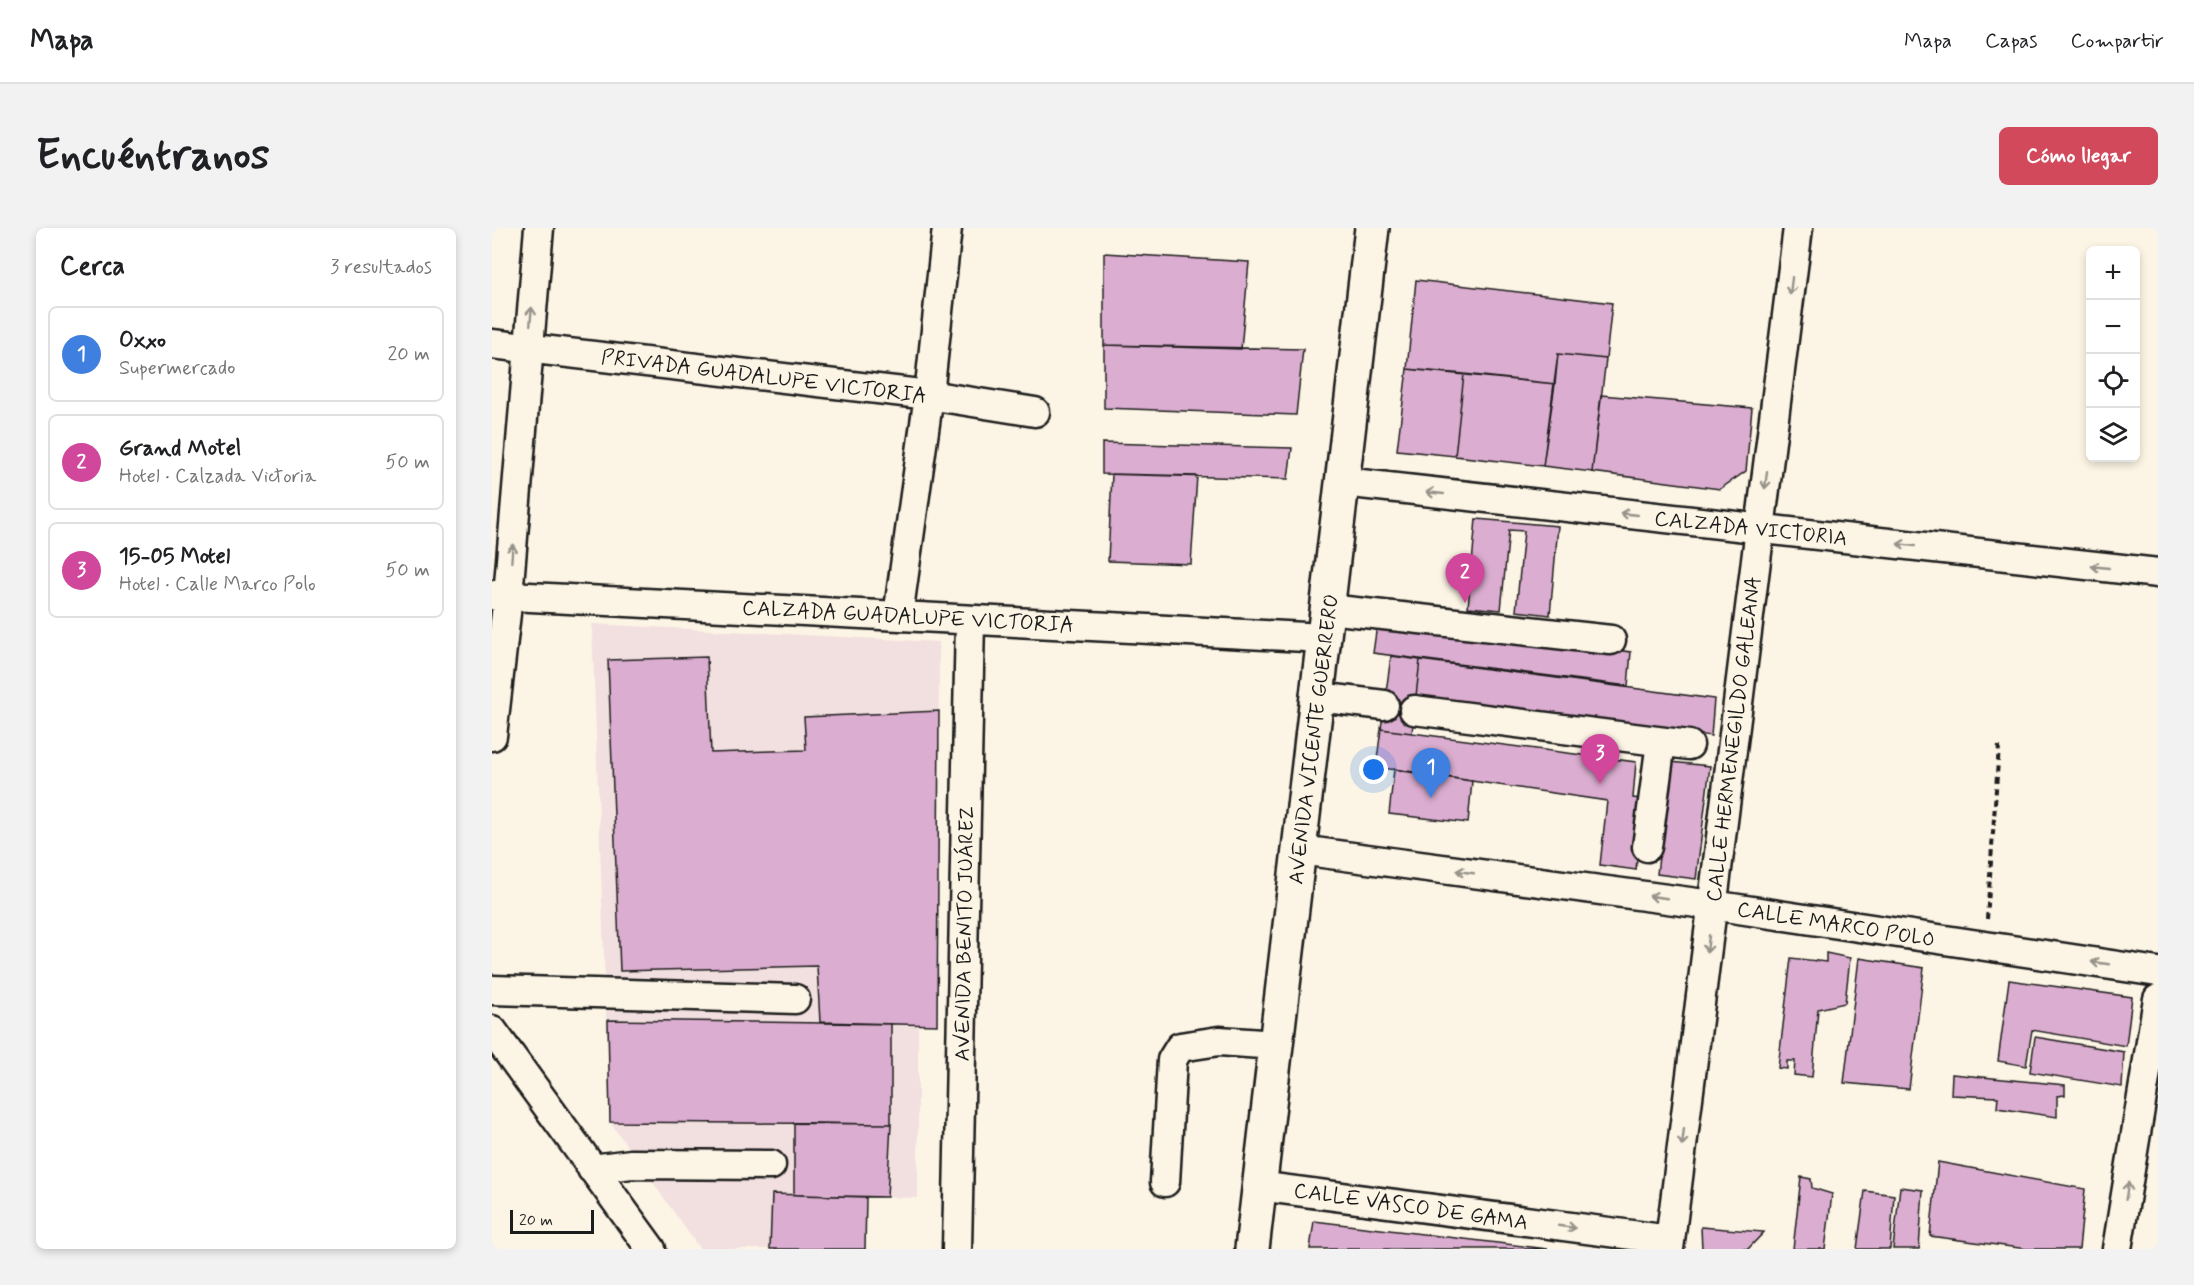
<!DOCTYPE html>
<html lang="es">
<meta charset="utf-8">
<style>
:root{--surface:#fff;--page:#f2f2f2;--text:#202124;--muted:#757577;--line:#e0e0e0;--accent:#d1495b}
body{margin:0;font-family:Mynerve,sans-serif;background:var(--page);color:var(--text)}
.controls{position:absolute;right:18px;top:18px;display:grid;overflow:hidden;border-radius:9px;box-shadow:0 3px 9px #0003}
.controls button{width:54px;height:54px;display:grid;place-items:center;padding:0;border:0;border-bottom:2px solid var(--line);background:var(--surface);color:var(--text);font:30px sans-serif}
.scale{position:absolute;left:18px;bottom:15px;width:84px;box-sizing:border-box;padding-left:6px;border:3px solid #1c1c1c;border-top:0;font-size:16px;line-height:21px;white-space:nowrap;color:#1c1c1c;-webkit-text-stroke:4px #fcf5e5;paint-order:stroke}
.you{position:absolute;left:882px;top:542px;width:21px;height:21px;margin:-15px;border:4px solid #fff;border-radius:50%;background:#1a73e8;box-shadow:0 0 0 9px #1a73e833}
.badge{display:grid;place-items:center;width:39px;height:39px;border-radius:50%;background:var(--accent);color:#fff;font-size:20px;font-weight:700}
.pin{position:absolute;translate:-50% -50px;filter:drop-shadow(0 2px 3px #0008)}
.pin::after{content:'';position:absolute;top:32px;width:21px;height:18px;background:inherit;clip-path:polygon(0 0,100% 0,50% 100%)}
.list{margin:0;padding:0;list-style:none}
h2{display:flex;justify-content:space-between;align-items:center;height:78px;margin:0;padding:0 24px;font-size:26px}
h2 small{font-size:20px;font-weight:400;color:var(--muted)}
.list li{display:grid;grid-template-columns:39px 1fr auto;gap:18px;align-items:center;box-sizing:border-box;height:96px;margin:0 12px 12px;padding:0 12px;border:2px solid var(--line);border-radius:9px}
.list b{display:block;font-size:22px;white-space:nowrap}
.list p{margin:0;font-size:20px;white-space:nowrap;color:var(--muted)}
.list em{font-size:20px;font-style:normal;color:var(--muted)}
.icon{flex:none;width:33px;height:33px;fill:none;stroke:currentColor;stroke-width:2;stroke-linecap:round;stroke-linejoin:round}
.map{position:relative;flex:none;width:1666px;height:1021px;overflow:hidden;border-radius:9px}
header{display:flex;align-items:center;gap:36px;box-sizing:border-box;height:84px;padding:0 30px;background:var(--surface);border-bottom:2px solid var(--line)}
header strong{font-size:28px}
nav{display:flex;gap:33px;margin-inline-start:auto;font-size:21px}
.intro{display:flex;align-items:center;justify-content:space-between;box-sizing:border-box;height:144px;padding:0 36px}
h1{margin:0;font-size:42px}
.button{padding:15px 27px;border-radius:9px;background:var(--accent);color:#fff;font-size:21px;font-weight:700}
main{display:flex;gap:36px;padding:0 36px}
aside{flex:1;background:var(--surface);border-radius:9px;box-shadow:0 3px 9px #0003}
.map>svg:first-child{display:block}
.built{fill:#f2dfdf}
.building{fill:#dbadd0;stroke:#1c1c1c;stroke-width:1.5}
.lines{fill:none;stroke-linecap:round;stroke-linejoin:round}
.minor-casing{stroke:#1c1c1c;stroke-width:33}
.major-casing{stroke:#1c1c1c;stroke-width:38}
.path{stroke:#1c1c1c;stroke-width:4;stroke-dasharray:6 4.5;stroke-linecap:butt}
.minor{stroke:#fcf5e5;stroke-width:28}
.major{stroke:#fcf5e5;stroke-width:33}
.oneway{stroke:#97938b}
.labels{text-anchor:middle;stroke-width:4.5;stroke-linejoin:round;paint-order:stroke}
.street-label{font-size:21px;fill:#1c1c1c;stroke:#fcf5e5}
</style>
<header>
<strong>Mapa</strong>
<nav><a>Mapa</a><a>Capas</a><a>Compartir</a></nav>
</header>
<div class="intro"><h1>Encuéntranos</h1><a class="button">Cómo llegar</a></div>
<main>
<aside>
<h2>Cerca<small>3 resultados</small></h2>
<ul class="list">
<li><span class="badge" style="background:#3f7fe0">1</span><div><b>Oxxo</b><p>Supermercado</p></div><em>20 m</em></li>
<li><span class="badge" style="background:#d1479c">2</span><div><b>Grand Motel</b><p>Hotel · Calzada Victoria</p></div><em>50 m</em></li>
<li><span class="badge" style="background:#d1479c">3</span><div><b>15-05 Motel</b><p>Hotel · Calle Marco Polo</p></div><em>50 m</em></li>
</ul>
</aside>
<div class="map">
<svg width="1666" height="1021" viewBox="0 0 1666 1021">
<rect width="100%" height="100%" fill="#fcf5e5"/>
<filter id="ink" filterUnits="userSpaceOnUse"><feTurbulence type="fractalNoise" baseFrequency=".0167" numOctaves="2"/><feDisplacementMap in="SourceGraphic" scale="12" xChannelSelector="R" yChannelSelector="G"/><feConvolveMatrix kernelMatrix="1 2 1 2 8 2 1 2 1" color-interpolation-filters="sRGB"/></filter>
<g filter="url(#ink)">
<path class="built" d="M 100,396 L 447,414 L 445,797 L 426,797 L 426,970 L 281,966 L 278,1021 L 208,1021 L 118,894 Z"/>
<path class="building" d="M 612,25 L 757,34 L 749,121 L 612,117 Z
M 924,52 L 1120,75 L 1114,131 L 1066,126 L 1063,156 L 915,141 Z
M 612,117 L 811,121 L 804,187 L 612,180 Z
M 1066,126 L 1114,131 L 1100,244 L 1051,238 Z
M 915,141 L 972,146 L 963,228 L 905,222 Z
M 972,146 L 1063,156 L 1051,238 L 963,228 Z
M 1109,167 L 1260,180 L 1254,243 L 1228,261 L 1100,244 Z
M 610,215 L 800,220 L 796,251 L 610,246 Z
M 620,246 L 705,248 L 699,336 L 616,333 Z
M 984,291 L 1066,298 L 1058,387 L 1024,383 L 1032,303 L 1017,302 L 1009,382 L 976,379 Z
M 886,390 L 1139,424 L 1136,458 L 881,425 Z
M 899,428 L 928,432 L 920,505 L 889,501 Z
M 215,429 L 219,525 L 314,522 L 312,489 L 447,483 L 445,797 L 328,794 L 325,738 L 128,743 L 116,432 Z
M 928,432 L 1222,471 L 1219,508 L 924,468 Z
M 889,501 L 1144,534 L 1141,570 L 1150,571 L 1144,642 L 1108,637 L 1115,573 L 884,539 Z
M 1178,534 L 1218,538 L 1204,651 L 1165,646 Z
M 902,541 L 980,553 L 976,595 L 897,586 Z
M 1334,725 L 1358,730 L 1353,775 L 1326,781 L 1320,849 L 1302,847 L 1303,833 L 1295,833 L 1295,841 L 1286,840 L 1299,730 L 1334,734 Z
M 1367,730 L 1432,740 L 1417,861 L 1352,855 Z
M 1517,752 L 1640,769 L 1634,818 L 1540,802 L 1534,838 L 1506,833 Z
M 116,792 L 399,796 L 399,896 L 118,894 Z
M 1543,809 L 1632,824 L 1630,859 L 1538,844 Z
M 1460,846 L 1573,857 L 1573,867 L 1565,868 L 1565,889 L 1505,880 L 1506,869 L 1459,867 Z
M 302,895 L 399,896 L 395,969 L 302,967 Z
M 1446,934 L 1593,961 L 1587,1021 L 1535,1021 L 1438,1008 Z
M 1309,949 L 1319,951 L 1320,960 L 1340,966 L 1333,1021 L 1301,1021 Z
M 1408,959 L 1431,962 L 1427,1021 L 1401,1021 Z
M 1373,963 L 1402,967 L 1398,1021 L 1365,1021 Z
M 280,966 L 374,969 L 373,1021 L 278,1021 Z
M 822,993 L 1056,1021 L 818,1021 Z
M 1209,999 L 1272,1004 L 1256,1021 L 1210,1021 Z"/>
<g class="lines">
<g class="minor-casing">
<path id="minor" d="M 0,116 L 437,167 L 543,184
M 851,254 L 1666,345
M 0,367 L 832,410
M 836,381 L 1119,412
M 406,388 L 437,167 L 455,0
M 826,469 L 892,477
M 922,482 L 1197,517
M 0,508 L 16,368 L 47,0
M 1155,619 L 1169,514
M 808,622 L 1220,677 L 1666,744
M 0,762 L 303,771
M 0,802 L 159,1021
M 100,941 L 139,936 L 279,937
M 673,954 L 680,832 L 688,819 L 727,813 L 784,817
M 767,958 L 1178,1012
M 465,1021 L 478,392
M 1177,1021 L 1306,0
M 1625,1021 L 1666,771"/>
</g>
<g class="major-casing">
<path id="major" d="M 760,1021 L 880,0"/>
</g>
<path class="path" d="M 1495,691 L 1507,518"/>
<use href="#minor" class="minor"/>
<use href="#major" class="major"/>
</g>
<defs><path id="oneway-shaft" d="M-6 0H5M1.5-3L5.5 0L1.5 3" fill="none" stroke-width="1.6" stroke-linecap="round" stroke-linejoin="round" transform="scale(1.5)"/></defs>
<g class="oneway">
<use href="#oneway-shaft" transform="translate(1299 58) rotate(97)"/>
<use href="#oneway-shaft" transform="translate(39 88) rotate(-85)"/>
<use href="#oneway-shaft" transform="translate(1274 252) rotate(97)"/>
<use href="#oneway-shaft" transform="translate(943 265) rotate(-174)"/>
<use href="#oneway-shaft" transform="translate(1137 286) rotate(-174)"/>
<use href="#oneway-shaft" transform="translate(1414 317) rotate(-174)"/>
<use href="#oneway-shaft" transform="translate(20 325) rotate(-86)"/>
<use href="#oneway-shaft" transform="translate(1608 339) rotate(-174)"/>
<use href="#oneway-shaft" transform="translate(973 644) rotate(-172)"/>
<use href="#oneway-shaft" transform="translate(1166 669) rotate(-172)"/>
<use href="#oneway-shaft" transform="translate(1216 716) rotate(97)"/>
<use href="#oneway-shaft" transform="translate(1608 735) rotate(-172)"/>
<use href="#oneway-shaft" transform="translate(1191 909) rotate(97)"/>
<use href="#oneway-shaft" transform="translate(1635 963) rotate(-81)"/>
<use href="#oneway-shaft" transform="translate(1075 999) rotate(8)"/>
</g>
</g>
<g class="labels">
<g class="street-label">
<text transform="translate(272 148) rotate(7)" y="7">PRIVADA GUADALUPE VICTORIA</text>
<text transform="translate(1259 300) rotate(6)" y="7">CALZADA VICTORIA</text>
<text transform="translate(416 388) rotate(3)" y="7">CALZADA GUADALUPE VICTORIA</text>
<text transform="translate(821 511) rotate(-83)" y="7">AVENIDA VICENTE GUERRERO</text>
<text transform="translate(1241 511) rotate(-83)" y="7">CALLE HERMENEGILDO GALEANA</text>
<text transform="translate(1344 696) rotate(9)" y="7">CALLE MARCO POLO</text>
<text transform="translate(472 706) rotate(-89)" y="7">AVENIDA BENITO JUÁREZ</text>
<text transform="translate(919 978) rotate(8)" y="7">CALLE VASCO DE GAMA</text>
</g>
</g>
</svg>
<div class="controls">
<button>+</button>
<button>−</button>
<button><svg class="icon" aria-label="locate" viewBox="0 0 24 24"><circle cx="12" cy="12" r="6"/><path d="M12 2v4M12 18v4M2 12h4M18 12h4"/></svg></button>
<button><svg class="icon" aria-label="layers" viewBox="0 0 24 24"><path d="M12 4l9 5-9 5-9-5zM3 14l9 5 9-5"/></svg></button>
</div>
<div class="scale">20 m</div>
<div class="you"></div>
<div class="pin badge" style="left:939px;top:570px;background:#3f7fe0">1</div>
<div class="pin badge" style="left:973px;top:375px;background:#d1479c">2</div>
<div class="pin badge" style="left:1108px;top:556px;background:#d1479c">3</div>
</div>
</main>
